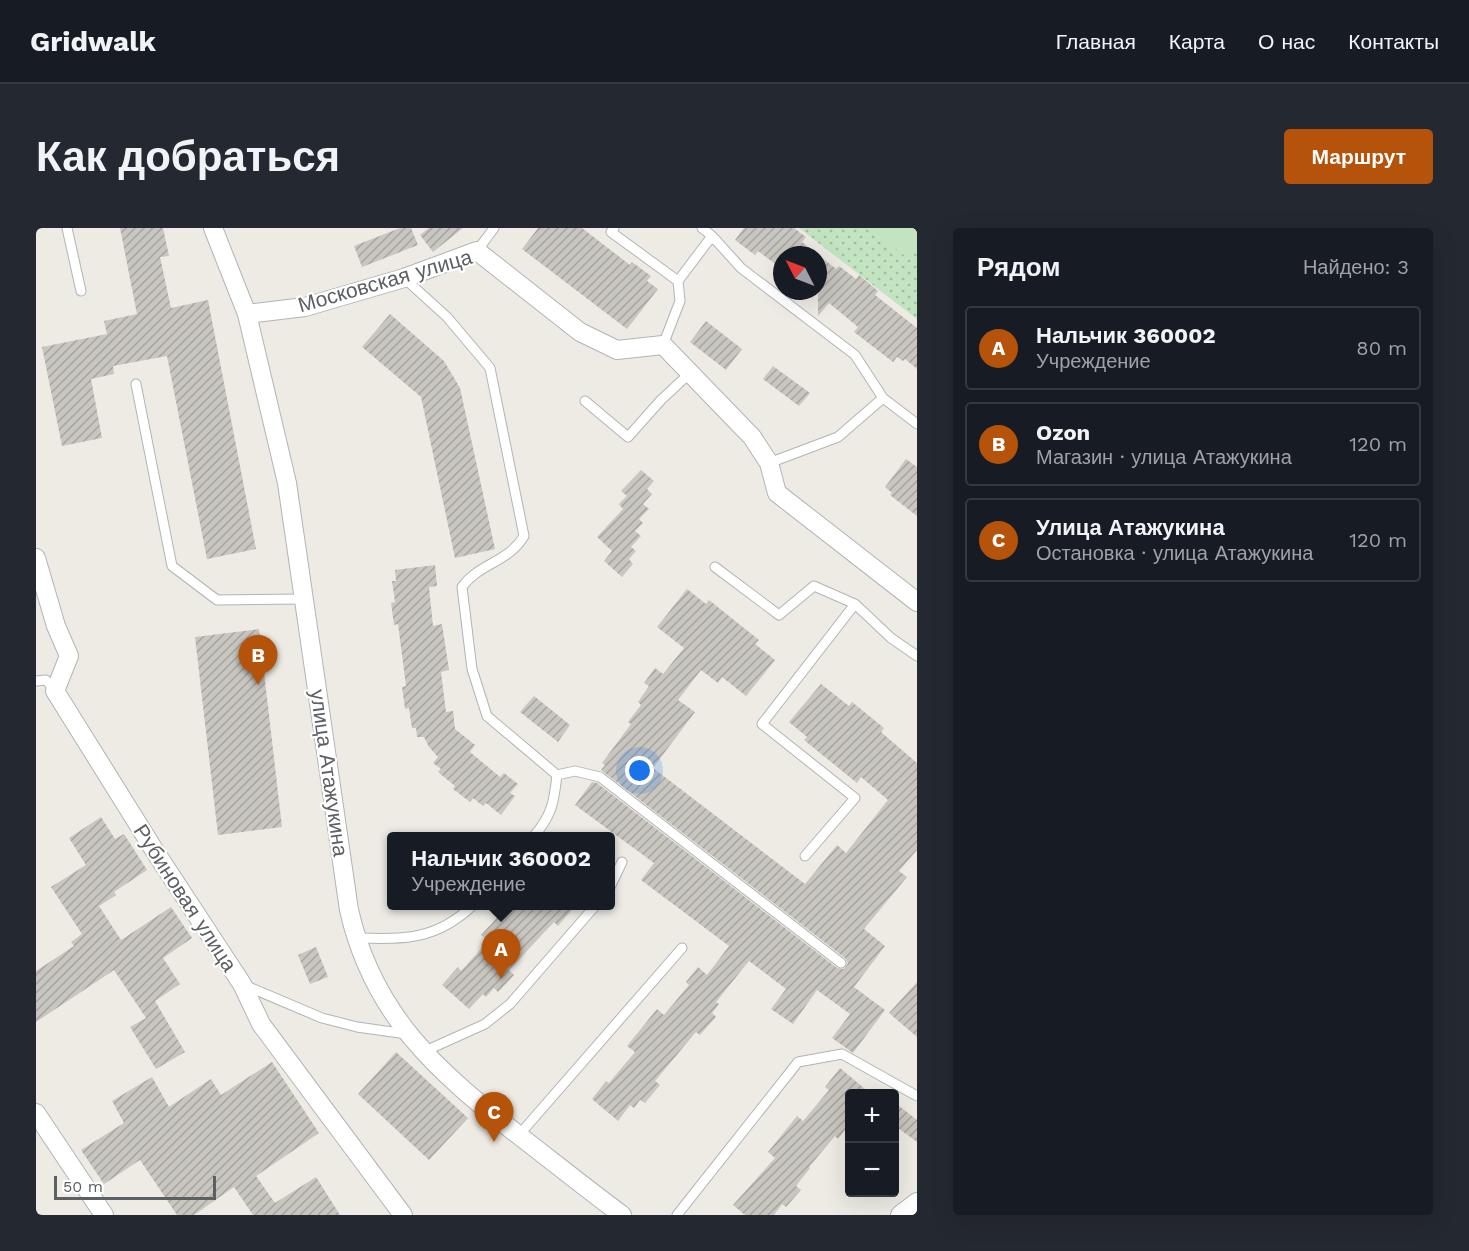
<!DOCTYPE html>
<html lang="ru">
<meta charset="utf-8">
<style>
:root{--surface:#171b24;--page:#242831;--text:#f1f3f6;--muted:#9ea1a6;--line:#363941;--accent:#b45309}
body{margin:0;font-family:"Work Sans",sans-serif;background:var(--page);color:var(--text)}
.controls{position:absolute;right:18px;bottom:18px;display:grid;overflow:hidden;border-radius:6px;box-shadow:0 6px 24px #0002}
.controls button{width:54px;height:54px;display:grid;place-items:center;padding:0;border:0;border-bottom:2px solid var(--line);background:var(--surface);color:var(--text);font:30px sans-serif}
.compass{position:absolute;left:737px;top:18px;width:54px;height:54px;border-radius:50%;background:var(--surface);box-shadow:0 6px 24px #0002;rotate:312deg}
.scale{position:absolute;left:18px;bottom:15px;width:162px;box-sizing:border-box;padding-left:6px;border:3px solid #5c5f63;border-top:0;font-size:16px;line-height:21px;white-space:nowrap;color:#5c5f63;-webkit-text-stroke:4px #fff;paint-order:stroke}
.you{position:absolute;left:604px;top:543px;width:21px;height:21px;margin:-15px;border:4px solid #fff;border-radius:50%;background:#1a73e8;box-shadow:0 0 0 9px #1a73e833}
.badge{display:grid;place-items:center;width:39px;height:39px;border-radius:50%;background:var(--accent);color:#fff;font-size:20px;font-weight:700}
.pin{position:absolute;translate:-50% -50px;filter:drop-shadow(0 2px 3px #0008)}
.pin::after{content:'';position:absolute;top:32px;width:21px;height:18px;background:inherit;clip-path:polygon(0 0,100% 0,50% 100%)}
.popup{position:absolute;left:351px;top:604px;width:228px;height:78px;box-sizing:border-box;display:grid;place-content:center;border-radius:6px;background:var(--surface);filter:drop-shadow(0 2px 4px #0005);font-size:20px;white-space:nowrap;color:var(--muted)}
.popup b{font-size:22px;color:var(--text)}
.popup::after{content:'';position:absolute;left:50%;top:100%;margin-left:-12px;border:12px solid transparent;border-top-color:var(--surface)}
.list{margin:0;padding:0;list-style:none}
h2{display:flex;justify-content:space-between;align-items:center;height:78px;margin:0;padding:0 24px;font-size:26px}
h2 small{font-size:20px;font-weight:400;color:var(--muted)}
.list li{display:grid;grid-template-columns:39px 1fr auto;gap:18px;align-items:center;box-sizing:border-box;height:84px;margin:0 12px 12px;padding:0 12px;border:2px solid var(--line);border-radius:6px}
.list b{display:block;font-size:22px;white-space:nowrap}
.list p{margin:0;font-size:20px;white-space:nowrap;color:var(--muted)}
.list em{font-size:20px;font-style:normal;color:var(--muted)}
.map{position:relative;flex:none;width:881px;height:987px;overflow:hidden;border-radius:6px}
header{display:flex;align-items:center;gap:36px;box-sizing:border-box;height:84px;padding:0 30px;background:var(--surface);border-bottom:2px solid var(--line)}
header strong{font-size:28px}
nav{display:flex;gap:33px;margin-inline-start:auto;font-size:21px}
.intro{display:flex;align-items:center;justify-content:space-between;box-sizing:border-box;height:144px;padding:0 36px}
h1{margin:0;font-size:42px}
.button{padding:15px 27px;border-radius:6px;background:var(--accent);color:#fff;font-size:21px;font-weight:700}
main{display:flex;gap:36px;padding:0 36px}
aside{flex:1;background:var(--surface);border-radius:6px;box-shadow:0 6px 24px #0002}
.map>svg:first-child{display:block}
.park{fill:url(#park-dots)}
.pitch{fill:#c2e4c1}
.building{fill:url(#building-hatch)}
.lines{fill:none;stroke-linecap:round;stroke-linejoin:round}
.lane-casing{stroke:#b1b4b8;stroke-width:11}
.street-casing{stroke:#b1b4b8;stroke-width:20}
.lane{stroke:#fff;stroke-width:9}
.street{stroke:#fff;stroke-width:18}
.labels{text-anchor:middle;stroke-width:4.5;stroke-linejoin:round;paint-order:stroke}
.street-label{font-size:21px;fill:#5c5f63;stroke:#fff}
</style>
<header>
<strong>Gridwalk</strong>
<nav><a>Главная</a><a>Карта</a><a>О нас</a><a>Контакты</a></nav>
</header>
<div class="intro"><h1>Как добраться</h1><a class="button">Маршрут</a></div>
<main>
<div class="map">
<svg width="881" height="987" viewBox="0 0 881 987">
<defs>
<pattern id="park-dots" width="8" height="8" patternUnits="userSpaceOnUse" patternTransform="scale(1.5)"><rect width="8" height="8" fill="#c2e4c1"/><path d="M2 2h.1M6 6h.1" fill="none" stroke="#a1bca0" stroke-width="1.8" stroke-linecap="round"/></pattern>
<pattern id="building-hatch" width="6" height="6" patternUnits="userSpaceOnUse" patternTransform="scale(1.5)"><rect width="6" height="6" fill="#c9c6c0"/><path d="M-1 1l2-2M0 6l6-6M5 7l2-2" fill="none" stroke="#a6a4a0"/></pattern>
</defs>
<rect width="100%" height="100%" fill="#edebe4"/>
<path class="park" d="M 763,0 L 881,0 L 881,91 Z"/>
<path class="pitch" d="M 832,0 L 881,0 L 881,21 L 873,31 Z"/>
<path class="building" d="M 84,0 L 127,0 L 133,28 L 124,29 L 135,80 L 172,72 L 220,321 L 171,331 L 131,128 L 77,138 L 78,146 L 55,151 L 66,210 L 26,218 L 6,119 L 71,106 L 68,93 L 101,86 Z
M 364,0 L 375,0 L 382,17 L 326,39 L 318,18 Z
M 393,0 L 427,0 L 397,24 L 384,7 Z
M 502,0 L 546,0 L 594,37 L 596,34 L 615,48 L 611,53 L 622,61 L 591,101 L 486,21 Z
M 708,0 L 758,0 L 770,9 L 766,14 L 800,41 L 803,38 L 820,51 L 823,47 L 842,63 L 839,67 L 881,100 L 881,141 L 869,131 L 867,133 L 861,129 L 857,134 L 818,104 L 822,99 L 793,75 L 782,88 L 782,27 L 746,27 L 746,41 L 722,23 L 719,27 L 699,12 Z
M 354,86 L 408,133 L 424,160 L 459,321 L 419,330 L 385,169 L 326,119 Z
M 670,93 L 706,121 L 690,142 L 654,114 Z
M 737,138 L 774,165 L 763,178 L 727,151 Z
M 870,231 L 881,239 L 881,288 L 854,267 L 856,265 L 849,259 Z
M 605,242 L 618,253 L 611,261 L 616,266 L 607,276 L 613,281 L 603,291 L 607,295 L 599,303 L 605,308 L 595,319 L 600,323 L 593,331 L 597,336 L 586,349 L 568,333 L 576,323 L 561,309 L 587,281 L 583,276 L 591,268 L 585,263 Z
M 399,337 L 401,358 L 393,359 L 397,398 L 406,396 L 413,442 L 405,444 L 410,484 L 417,483 L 419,501 L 439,517 L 434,524 L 464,549 L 468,545 L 482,556 L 474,565 L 479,568 L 465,587 L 450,575 L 447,578 L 437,570 L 434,574 L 417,561 L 419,558 L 402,544 L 405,541 L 397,535 L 402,529 L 393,519 L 388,509 L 381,509 L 380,500 L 376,500 L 373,480 L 369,481 L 366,459 L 370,458 L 362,396 L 358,397 L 355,375 L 359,374 L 356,353 L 360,353 L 359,342 Z
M 651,361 L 670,376 L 673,372 L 723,412 L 719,416 L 739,432 L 710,468 L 686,449 L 682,455 L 665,442 L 642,472 L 659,484 L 617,540 L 769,656 L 801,617 L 810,625 L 852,572 L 825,549 L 821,555 L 768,512 L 771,509 L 753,494 L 785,456 L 813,478 L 816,474 L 848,500 L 845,504 L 881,535 L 881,622 L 863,643 L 871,649 L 828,701 L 849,718 L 818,759 L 849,782 L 817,825 L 796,810 L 814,786 L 781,762 L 757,796 L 735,781 L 750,761 L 713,733 L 680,774 L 683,776 L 676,785 L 680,789 L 664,807 L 660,804 L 619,853 L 624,857 L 609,875 L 604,872 L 598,880 L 594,877 L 582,893 L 556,871 L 570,853 L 573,855 L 599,824 L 591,818 L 621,781 L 628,787 L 653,757 L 650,754 L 662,739 L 671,747 L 693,718 L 605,652 L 618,635 L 539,577 L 556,554 L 561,555 L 801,740 L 808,741 L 812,735 L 809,730 L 565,542 L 569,537 L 566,535 L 595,496 L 592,494 L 605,477 L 602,474 L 613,458 L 608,455 L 619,440 L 627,446 L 648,420 L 621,399 Z
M 223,401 L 246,599 L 182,607 L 159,409 Z
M 498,468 L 534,497 L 522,514 L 484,484 Z
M 65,589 L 79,611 L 88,606 L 111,642 L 78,664 L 80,667 L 63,678 L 85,712 L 135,679 L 156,710 L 127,730 L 144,756 L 119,773 L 149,824 L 120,841 L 94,799 L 110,790 L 78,742 L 0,794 L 0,743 L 38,718 L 35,714 L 46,706 L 15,659 L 50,637 L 33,610 Z
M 472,678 L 539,678 L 522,698 L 518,694 L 473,742 L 478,747 L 462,764 L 458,760 L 450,769 L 447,766 L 433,781 L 406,757 L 422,739 L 425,743 L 452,713 L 445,707 Z
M 280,719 L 292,749 L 274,756 L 262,727 Z
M 881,754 L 881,809 L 853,785 Z
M 360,824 L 432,890 L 393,932 L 322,866 Z
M 236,834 L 283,905 L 220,948 L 239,975 L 280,949 L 304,987 L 217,987 L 198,959 L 158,987 L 141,987 L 104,932 L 68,956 L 45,922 L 88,895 L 76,873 L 116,849 L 133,879 L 175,851 L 185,867 Z
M 804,840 L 835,866 L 813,866 L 813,897 L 802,911 L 799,908 L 773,939 L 774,940 L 760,958 L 765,962 L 750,979 L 746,976 L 738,987 L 709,987 L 697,977 L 739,930 L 732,924 L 761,888 L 767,893 L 793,862 L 789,859 Z
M 858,874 L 881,892 L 881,914 L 858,897 Z"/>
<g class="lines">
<g class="lane-casing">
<path id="lane" d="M 31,0 L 45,63
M 578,0 L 575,4 L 642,53 L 644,73 L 627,117
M 666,0 L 676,8 L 705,40 L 819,127 L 847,170
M 441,23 L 458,0
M 368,50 L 411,89 L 454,140 L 488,308 C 472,335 443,335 426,359 L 436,441 L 451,488 L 521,547
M 642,53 L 676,8
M 100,156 L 136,338 L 181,372 L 269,371
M 549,173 L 592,209 L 625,172 L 655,144
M 733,235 L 802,209 L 847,170 L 881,196
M 679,339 L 743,387 L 778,358 L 819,376 L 855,410 L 881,428
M 0,453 L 10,452 L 19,463
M 498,608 C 516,587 518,574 521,547 L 539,543 L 564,549 L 805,735
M 769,628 L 819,570 L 726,496 L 819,376
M 574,659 L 586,634
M 319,710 C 367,711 399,713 436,678
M 208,757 L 286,790 L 321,799 L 371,806
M 387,824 L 449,796 L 474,776 L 559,678
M 483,907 L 646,720
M 641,987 L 762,834 L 806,826 L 881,868"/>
</g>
<g class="street-casing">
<path id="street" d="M 177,0 L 211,86 L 251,255 L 313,682 C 337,787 400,842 481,906 C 516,933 551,961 586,987
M 211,86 L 269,79 L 368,50 L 441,23 L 544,104 L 581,122 L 627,117 L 716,209 L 733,235 L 741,265 L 881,374
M 0,330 L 20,398 L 33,428 L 19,463 L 120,625 L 206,756 L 225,796 L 367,987
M 0,885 L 68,987
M 864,987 L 881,974"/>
</g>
<use href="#lane" class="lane"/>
<use href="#street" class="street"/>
</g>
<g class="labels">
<g class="street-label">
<text transform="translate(349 53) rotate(-16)" y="7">Московская улица</text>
<text transform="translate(293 545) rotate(82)" y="7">улица Атажукина</text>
<text transform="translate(149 670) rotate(57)" y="7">Рубиновая улица</text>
</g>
</g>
</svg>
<div class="controls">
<button>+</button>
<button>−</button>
</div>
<svg class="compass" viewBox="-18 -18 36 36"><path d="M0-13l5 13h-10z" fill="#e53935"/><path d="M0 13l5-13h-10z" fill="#9ea1a6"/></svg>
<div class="scale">50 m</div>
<div class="you"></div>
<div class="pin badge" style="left:465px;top:751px">A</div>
<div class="popup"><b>Нальчик 360002</b>Учреждение</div>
<div class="pin badge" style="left:222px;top:457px">B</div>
<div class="pin badge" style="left:458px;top:914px">C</div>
</div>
<aside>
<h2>Рядом<small>Найдено: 3</small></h2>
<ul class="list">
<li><span class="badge">A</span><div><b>Нальчик 360002</b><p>Учреждение</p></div><em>80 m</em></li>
<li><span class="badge">B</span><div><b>Ozon</b><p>Магазин · улица Атажукина</p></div><em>120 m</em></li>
<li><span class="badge">C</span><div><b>Улица Атажукина</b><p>Остановка · улица Атажукина</p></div><em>120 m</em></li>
</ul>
</aside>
</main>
